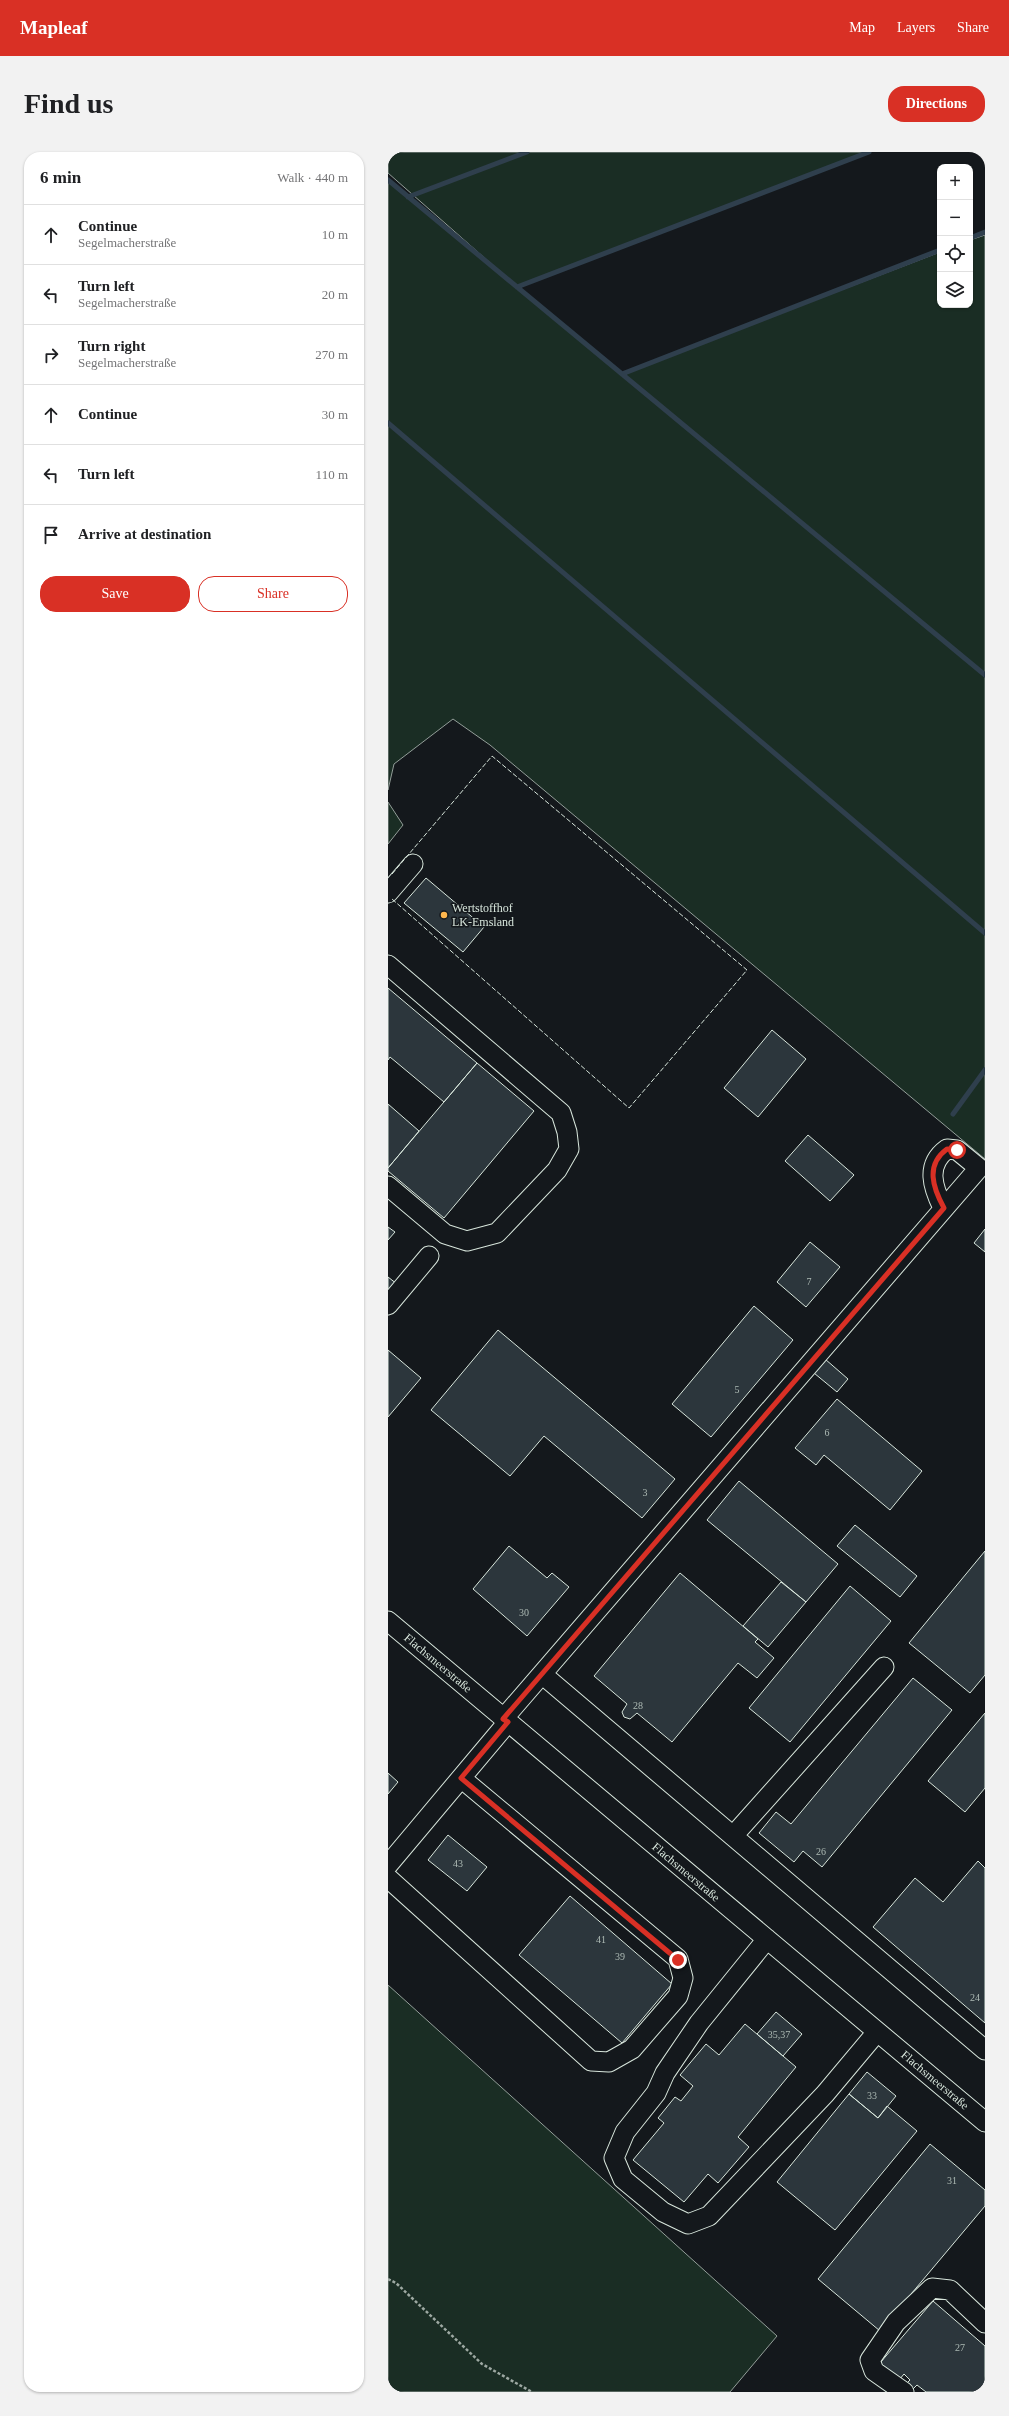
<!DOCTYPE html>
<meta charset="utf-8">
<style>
:root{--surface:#fff;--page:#f2f2f2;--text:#202124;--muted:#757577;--line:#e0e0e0;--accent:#d93025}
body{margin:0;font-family:Georgia,serif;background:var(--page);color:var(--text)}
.controls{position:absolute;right:12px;top:12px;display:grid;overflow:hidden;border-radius:8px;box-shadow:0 1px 3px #0004}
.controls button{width:36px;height:36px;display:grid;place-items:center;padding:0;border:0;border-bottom:1px solid var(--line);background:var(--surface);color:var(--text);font:20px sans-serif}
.stop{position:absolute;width:12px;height:12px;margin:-9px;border:3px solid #d93025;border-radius:50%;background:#fff}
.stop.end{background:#d93025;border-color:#fff;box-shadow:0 1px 4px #0008}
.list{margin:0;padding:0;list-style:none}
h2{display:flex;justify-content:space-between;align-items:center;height:52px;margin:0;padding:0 16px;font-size:17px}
h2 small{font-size:13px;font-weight:400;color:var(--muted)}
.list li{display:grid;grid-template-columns:26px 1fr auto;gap:12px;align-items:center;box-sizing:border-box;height:60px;padding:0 16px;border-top:1px solid var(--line)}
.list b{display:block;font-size:15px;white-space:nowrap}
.list p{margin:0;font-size:13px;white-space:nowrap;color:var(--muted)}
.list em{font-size:13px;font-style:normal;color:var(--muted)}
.actions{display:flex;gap:8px;padding:12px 16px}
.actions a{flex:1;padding:9px 0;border:1px solid var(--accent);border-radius:16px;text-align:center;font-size:14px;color:var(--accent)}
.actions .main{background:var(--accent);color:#fff}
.icon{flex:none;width:22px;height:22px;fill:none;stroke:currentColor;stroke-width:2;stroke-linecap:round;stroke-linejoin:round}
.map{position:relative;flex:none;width:597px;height:2240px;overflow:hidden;border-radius:16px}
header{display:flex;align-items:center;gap:24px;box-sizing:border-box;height:56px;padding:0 20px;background:var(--accent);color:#fff}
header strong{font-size:19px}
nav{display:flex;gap:22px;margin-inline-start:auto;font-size:14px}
.intro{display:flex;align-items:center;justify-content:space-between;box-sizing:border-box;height:96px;padding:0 24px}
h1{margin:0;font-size:28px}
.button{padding:10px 18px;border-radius:16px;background:var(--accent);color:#fff;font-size:14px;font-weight:700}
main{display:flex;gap:24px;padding:0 24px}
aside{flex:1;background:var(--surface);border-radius:16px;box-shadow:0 1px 3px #0004}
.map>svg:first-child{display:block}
.green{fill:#1a2d24;stroke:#939e99}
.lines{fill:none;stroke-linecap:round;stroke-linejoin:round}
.stream{stroke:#2f3f4d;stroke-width:5}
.building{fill:#2c363c;stroke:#d8e6dc}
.minor-casing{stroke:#d8e6dc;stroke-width:21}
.path{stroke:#9da8a2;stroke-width:2.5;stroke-dasharray:3 2;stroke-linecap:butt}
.minor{stroke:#14181c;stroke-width:19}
.fence{stroke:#d8e6dc;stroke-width:1;stroke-dasharray:5 2;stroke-linecap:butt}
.route{stroke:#d93025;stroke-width:5}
.poi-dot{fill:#ffb74d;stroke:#14181c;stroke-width:1.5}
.labels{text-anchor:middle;stroke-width:3;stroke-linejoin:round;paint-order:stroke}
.number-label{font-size:10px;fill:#adbab4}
.poi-label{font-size:12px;fill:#d8e6dc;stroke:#14181c;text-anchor:start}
.street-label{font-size:12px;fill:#d8e6dc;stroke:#14181c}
</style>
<header>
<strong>Mapleaf</strong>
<nav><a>Map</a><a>Layers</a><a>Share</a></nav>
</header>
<div class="intro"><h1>Find us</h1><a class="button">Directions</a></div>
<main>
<aside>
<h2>6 min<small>Walk · 440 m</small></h2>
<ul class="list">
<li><svg class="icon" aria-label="ahead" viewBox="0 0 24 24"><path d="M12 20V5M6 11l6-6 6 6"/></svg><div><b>Continue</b><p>Segelmacherstraße</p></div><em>10 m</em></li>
<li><svg class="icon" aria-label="left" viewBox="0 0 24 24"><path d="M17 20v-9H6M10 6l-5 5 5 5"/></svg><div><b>Turn left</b><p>Segelmacherstraße</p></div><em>20 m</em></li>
<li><svg class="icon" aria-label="right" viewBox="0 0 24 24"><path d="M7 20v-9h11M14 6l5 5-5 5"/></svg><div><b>Turn right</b><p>Segelmacherstraße</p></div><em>270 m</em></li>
<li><svg class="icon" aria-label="ahead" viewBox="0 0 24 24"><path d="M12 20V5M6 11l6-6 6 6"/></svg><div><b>Continue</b></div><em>30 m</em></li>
<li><svg class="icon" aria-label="left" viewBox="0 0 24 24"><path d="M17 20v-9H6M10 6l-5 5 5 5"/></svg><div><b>Turn left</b></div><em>110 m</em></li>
<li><svg class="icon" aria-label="arrive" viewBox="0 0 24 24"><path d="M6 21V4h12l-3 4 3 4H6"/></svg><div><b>Arrive at destination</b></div></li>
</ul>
<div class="actions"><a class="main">Save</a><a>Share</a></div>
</aside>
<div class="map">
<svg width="597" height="2240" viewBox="0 0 597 2240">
<rect width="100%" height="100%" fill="#14181c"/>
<path class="green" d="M 0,0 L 481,0 L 129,135 L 234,222 L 552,100 L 552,153 L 582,153 L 582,88 L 597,83 L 597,1007 L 102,593 L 65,567 L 6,612 L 0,638 L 0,28 L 116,123 L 0,21 Z
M 0,650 L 15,673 L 0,692 Z
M 0,1833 L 389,2184 L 342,2240 L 0,2240 Z"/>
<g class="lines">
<path class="stream" d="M 0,28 L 597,523
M 20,45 L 139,0
M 582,86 L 597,80
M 129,135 L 481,0
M 234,222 L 552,98
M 0,271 L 597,781
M 565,962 L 597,918"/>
</g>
<path class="building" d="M 38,726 L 96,775 L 75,800 L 16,751 Z
M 0,836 L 89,911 L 56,950 L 2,905 L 0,908 Z
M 384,878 L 418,907 L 370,965 L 336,936 Z
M 89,911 L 146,959 L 56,1066 L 0,1019 L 0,1016 Z
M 0,952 L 31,979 L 0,1016 Z
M 420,983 L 466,1023 L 442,1049 L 397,1009 Z
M 0,1075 L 7,1080 L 0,1088 Z
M 597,1077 L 597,1100 L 586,1091 Z
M 422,1090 L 452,1115 L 418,1155 L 389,1130 Z
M 0,1125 L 9,1132 L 0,1143 Z
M 366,1154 L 405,1188 L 323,1285 L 284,1252 Z
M 110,1178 L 287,1327 L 254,1366 L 156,1284 L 122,1324 L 43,1258 Z
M 0,1198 L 33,1226 L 0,1265 Z
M 437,1207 L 460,1227 L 449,1240 L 426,1221 Z
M 449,1247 L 534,1319 L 502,1358 L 436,1303 L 428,1313 L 407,1296 Z
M 351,1329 L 450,1412 L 418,1450 L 319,1368 Z
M 467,1373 L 529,1424 L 512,1445 L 449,1394 Z
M 121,1394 L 159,1426 L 164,1421 L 181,1435 L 139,1484 L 85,1437 Z
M 597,1399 L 597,1523 L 582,1541 L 521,1491 Z
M 292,1421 L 370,1487 L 367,1490 L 386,1506 L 369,1526 L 350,1511 L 284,1590 L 249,1561 L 242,1567 L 236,1565 L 234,1560 L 239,1552 L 206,1524 Z
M 393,1430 L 418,1450 L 380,1495 L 355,1474 Z
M 462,1434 L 503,1469 L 402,1590 L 361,1556 Z
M 525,1526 L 564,1558 L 434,1715 L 415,1699 L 406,1710 L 371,1681 L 388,1660 L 403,1672 Z
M 597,1561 L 597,1636 L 577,1660 L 540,1629 Z
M 0,1621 L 10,1630 L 0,1642 Z
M 60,1683 L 99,1715 L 79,1739 L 40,1708 Z
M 590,1709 L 597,1716 L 597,1871 L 485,1775 L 527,1726 L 555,1750 Z
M 182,1744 L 284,1832 L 234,1891 L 131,1803 Z
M 388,1860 L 414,1882 L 395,1904 L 369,1882 Z
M 357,1872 L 408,1915 L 350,1985 L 361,1995 L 330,2031 L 320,2022 L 296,2050 L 245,2008 L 276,1971 L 270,1966 L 287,1945 L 293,1949 L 305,1934 L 292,1923 L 318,1892 L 331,1903 Z
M 479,1920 L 508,1944 L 490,1966 L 461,1942 Z
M 461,1942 L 490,1966 L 499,1954 L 529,1979 L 447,2078 L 389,2030 Z
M 542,1992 L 597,2038 L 597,2054 L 492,2179 L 430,2127 Z
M 545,2149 L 597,2194 L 597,2237 L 595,2240 L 538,2240 L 529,2233 L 525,2237 L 519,2231 L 522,2228 L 516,2222 L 511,2228 L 492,2211 Z"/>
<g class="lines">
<g class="minor-casing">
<path id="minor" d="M 0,741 L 25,712
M 0,813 L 173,961 L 179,980 L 181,997 L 169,1018 L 109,1081 L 79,1089 L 57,1082 L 0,1034
M 0,1153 L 41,1104
M 0,1469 L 597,1970
M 155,1523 L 597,1898
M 115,1567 L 591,1016 L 569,998 L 559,997 C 537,1013 545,1036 555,1056
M 345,1684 L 496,1515
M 0,1713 L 120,1570
M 0,1726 L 203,1909 L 221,1910 L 244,1897 L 290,1844 L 295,1826 L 290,1807 L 73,1626
M 379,1787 L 311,1871 L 277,1921 L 268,1941 L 237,1980 L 226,2006 L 235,2027 L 275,2060 L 300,2072 L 321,2064 L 437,1942 L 489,1880
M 516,2240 L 486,2219 L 482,2208 L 508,2170 L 544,2136 L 562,2138 L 597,2171"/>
</g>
<path class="path" d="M 0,2127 L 8,2131 L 94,2212 L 144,2240"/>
<use href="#minor" class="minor"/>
<path class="fence" d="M 4,722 L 104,604 L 359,818 L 241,956 L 4,747"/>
</g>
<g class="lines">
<path class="route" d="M 290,1808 L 73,1626 L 120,1570 L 115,1567 L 556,1056 C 545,1036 537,1013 559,997 L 569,998"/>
</g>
<circle class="poi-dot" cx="56" cy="763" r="4"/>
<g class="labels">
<g class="number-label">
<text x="421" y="1133">7</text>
<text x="349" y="1241">5</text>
<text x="439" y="1284">6</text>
<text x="257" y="1344">3</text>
<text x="136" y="1464">30</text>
<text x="250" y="1557">28</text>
<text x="433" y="1703">26</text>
<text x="70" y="1715">43</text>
<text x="213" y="1791">41</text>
<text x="232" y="1808">39</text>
<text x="587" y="1849">24</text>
<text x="391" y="1886">35,37</text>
<text x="484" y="1947">33</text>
<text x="564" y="2032">31</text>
<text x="572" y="2199">27</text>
</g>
<g class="poi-label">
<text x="64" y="760">Wertstoffhof<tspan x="64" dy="14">LK-Emsland</tspan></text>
</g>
<g class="street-label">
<text transform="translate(50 1511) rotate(40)" y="4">Flachsmeerstraße</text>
<text transform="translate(298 1720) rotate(40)" y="4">Flachsmeerstraße</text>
<text transform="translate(547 1928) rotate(40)" y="4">Flachsmeerstraße</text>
</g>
</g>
</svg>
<div class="controls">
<button>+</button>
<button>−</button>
<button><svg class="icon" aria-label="locate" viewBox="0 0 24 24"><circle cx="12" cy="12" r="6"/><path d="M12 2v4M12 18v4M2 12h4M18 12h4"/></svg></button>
<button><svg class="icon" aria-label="layers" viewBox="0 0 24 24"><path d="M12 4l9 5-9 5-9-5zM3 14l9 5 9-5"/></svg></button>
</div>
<div class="stop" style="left:569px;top:998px"></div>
<div class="stop end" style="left:290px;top:1808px"></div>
</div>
</main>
